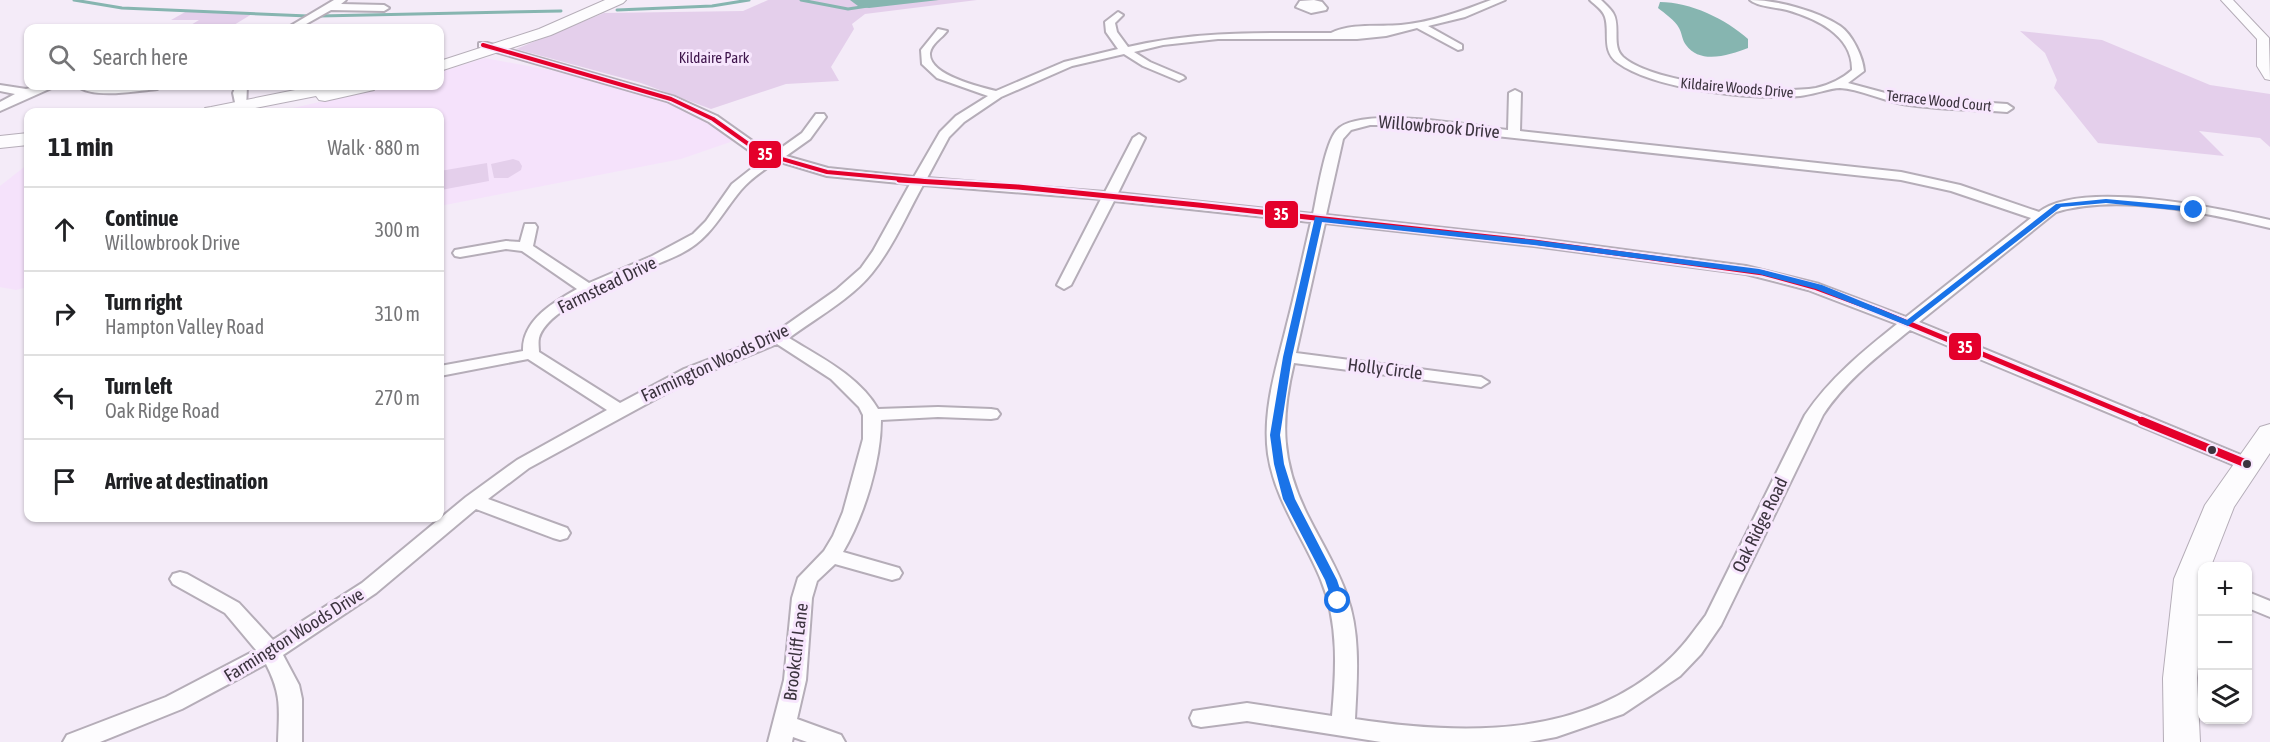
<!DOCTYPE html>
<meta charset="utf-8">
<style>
:root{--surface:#fff;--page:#f6f6f6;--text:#202124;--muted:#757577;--line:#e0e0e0}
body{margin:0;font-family:"Asap Condensed",sans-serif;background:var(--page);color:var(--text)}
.controls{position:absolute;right:18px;bottom:18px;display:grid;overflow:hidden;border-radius:12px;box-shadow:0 2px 4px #0004}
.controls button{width:54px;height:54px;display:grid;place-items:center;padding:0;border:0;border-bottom:2px solid var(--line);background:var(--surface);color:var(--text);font:30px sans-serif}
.stop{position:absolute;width:18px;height:18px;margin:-14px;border:4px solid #1a73e8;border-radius:50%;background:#fff}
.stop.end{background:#1a73e8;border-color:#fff;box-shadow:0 2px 6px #0008}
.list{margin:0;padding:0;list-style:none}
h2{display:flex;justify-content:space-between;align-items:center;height:78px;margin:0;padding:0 24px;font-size:26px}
h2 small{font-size:20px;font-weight:400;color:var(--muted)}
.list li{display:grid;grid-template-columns:39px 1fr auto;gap:18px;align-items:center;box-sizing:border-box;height:84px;padding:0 24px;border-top:2px solid var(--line)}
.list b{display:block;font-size:22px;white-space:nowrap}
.list p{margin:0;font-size:20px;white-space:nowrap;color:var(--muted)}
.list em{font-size:20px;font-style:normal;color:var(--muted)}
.icon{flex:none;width:33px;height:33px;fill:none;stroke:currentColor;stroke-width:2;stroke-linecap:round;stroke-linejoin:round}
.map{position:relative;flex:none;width:2270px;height:742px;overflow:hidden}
.search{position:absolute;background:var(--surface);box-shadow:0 2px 4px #0004;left:24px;top:24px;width:420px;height:66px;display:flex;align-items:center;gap:15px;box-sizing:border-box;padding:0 21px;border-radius:12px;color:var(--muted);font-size:22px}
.panel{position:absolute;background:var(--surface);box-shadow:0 2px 4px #0004;left:24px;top:108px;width:420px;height:414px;border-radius:12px}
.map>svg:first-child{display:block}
.built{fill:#f5e2fb}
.green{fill:#e4cfeb}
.water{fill:#86b5b0}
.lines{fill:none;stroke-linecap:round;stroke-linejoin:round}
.stream{stroke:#86b5b0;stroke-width:3}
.minor-casing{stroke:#b5adb8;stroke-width:4}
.tertiary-casing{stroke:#b5adb8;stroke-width:2}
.primary-casing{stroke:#b5adb8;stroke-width:2}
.minor{fill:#fdfcfe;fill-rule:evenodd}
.tertiary{fill:#fdfcfe;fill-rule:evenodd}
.primary{fill:#fdfcfe;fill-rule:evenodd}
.bus-1-far2-casing{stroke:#f7e6fd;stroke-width:7}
.bus-1-far1-casing{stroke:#f7e6fd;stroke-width:9}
.bus-1-casing{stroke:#f7e6fd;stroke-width:12}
.bus-1-far2{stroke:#e4002b;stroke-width:4}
.bus-1-far1{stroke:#e4002b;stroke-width:5}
.bus-1{stroke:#e4002b;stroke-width:8}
.route{fill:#1a73e8}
.bus-dot{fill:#3b333e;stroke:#f7e6fd;stroke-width:2}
.labels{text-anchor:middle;stroke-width:6;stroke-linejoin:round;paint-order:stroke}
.far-park-label{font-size:15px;fill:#3e144b;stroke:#f7e6fd}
.far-street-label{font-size:15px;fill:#3b333e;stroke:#f7e6fd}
.street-label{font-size:18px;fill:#3b333e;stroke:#f7e6fd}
.line-badge{stroke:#f7e6fd;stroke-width:2}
.badge-label{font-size:16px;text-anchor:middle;font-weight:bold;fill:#fff}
</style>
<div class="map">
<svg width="2270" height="742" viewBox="0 0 2270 742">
<rect width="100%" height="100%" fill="#f4ebf8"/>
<path class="built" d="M 485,58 L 619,83 L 671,99 L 739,139 L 681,159 L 440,206 L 440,112 L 275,112 L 391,86 L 440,86 L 440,72 Z
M 28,164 L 28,287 L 16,290 L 0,287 L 0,186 Z"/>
<path class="green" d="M 768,0 L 977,0 L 865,14 L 852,24 L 854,29 L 831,67 L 839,81 L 786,84 L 711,109 L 641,83 L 516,49 L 604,13 L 743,11 Z
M 187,11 L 252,14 L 229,28 L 186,28 L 199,20 L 171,20 Z
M 2020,31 L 2102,40 L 2210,85 L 2270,94 L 2270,147 L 2260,138 L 2199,131 L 2224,156 L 2098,143 L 2054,88 L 2057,80 L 2045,53 Z
M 513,159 L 519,161 L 522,166 L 521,170 L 508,178 L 494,178 L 491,164 Z
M 487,163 L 489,181 L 441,190 L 440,171 Z"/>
<path class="water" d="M 850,0 L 939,0 L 869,8 L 858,6 Z
M 1660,2 C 1690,2 1726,19 1748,39 L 1748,48 C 1730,55 1700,65 1686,45 C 1682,40 1682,33 1679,28 C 1675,20 1664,13 1658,8 Z"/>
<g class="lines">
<path class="stream" d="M 74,0 L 122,8 L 308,16
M 801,0 L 848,9 L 868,6
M 617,10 L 712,6 L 749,0
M 319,16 L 561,11"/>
<g class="minor-casing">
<path id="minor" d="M 334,0 L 346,0 L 341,4 L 384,5 L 389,8 L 384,11 L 331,10 L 299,28 L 287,28 Z
M 1314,0 L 1322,2 L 1327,8 L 1326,10 L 1311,13 L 1296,7 L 1300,1 Z
M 1491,0 L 1505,0 L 1465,17 L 1428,26 L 1462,45 L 1462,49 L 1458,50 L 1417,28 L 1386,36 L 1357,39 L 1218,39 L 1163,45 L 1134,52 L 1150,62 L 1183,76 L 1185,78 L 1179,81 L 1143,66 L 1124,54 L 1072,66 L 1001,97 L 964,122 L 949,137 L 927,178 L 1105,192 L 1133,138 L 1139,134 L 1145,138 L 1118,193 L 1313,214 C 1317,195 1325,142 1337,130 C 1359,105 1474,126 1508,130 L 1509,93 L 1515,90 L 1521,93 L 1520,131 L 1901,172 L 1960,185 L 2039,212 C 2081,179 2219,208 2270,220 L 2270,228 C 2207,213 2119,193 2056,212 L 1919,322 L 2253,460 L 2256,464 L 2253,468 L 2241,468 L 1910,330 C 1878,356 1846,380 1823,415 L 1721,625 L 1701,654 L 1680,676 L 1623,714 L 1556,737 L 1529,742 L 1381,742 L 1247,721 L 1201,727 L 1193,725 L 1190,718 L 1193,711 L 1247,703 L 1332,716 C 1336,670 1339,624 1321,580 C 1304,538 1275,501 1268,454 C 1262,410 1277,366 1287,324 C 1296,290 1303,256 1311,222 L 1114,201 L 1071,285 L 1064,289 L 1057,285 L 1101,199 L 923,185 C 907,214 893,247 872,273 C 851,299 816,318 789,338 C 820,357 859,376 878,409 L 938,407 L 991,409 L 997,410 L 1000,414 L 997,418 L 991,419 L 938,417 L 881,420 C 881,462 864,516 843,552 L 899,568 L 902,573 L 899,578 L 892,580 L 835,564 L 817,581 L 812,598 L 806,680 L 797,719 L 841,735 L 845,742 L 807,742 L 793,737 L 792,742 L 768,742 L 784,680 L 792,598 L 798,578 L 824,551 L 833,536 L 843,512 L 863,439 L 863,415 L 859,407 L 831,379 L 777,344 L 696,377 L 529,468 L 488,499 L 567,528 L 570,533 L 567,538 L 560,540 L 553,538 L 476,509 L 376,593 L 283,655 L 299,685 L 302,699 L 302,742 L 278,742 C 279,709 282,695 266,664 L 182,709 L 100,742 L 63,742 L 67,735 L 166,697 L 256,650 L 225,613 L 173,584 L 170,579 L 173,574 L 180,572 L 187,574 L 239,603 L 273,640 L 362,583 L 466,497 L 517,460 L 607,410 L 528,359 L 440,376 L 440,366 L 523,351 C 522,320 554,302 577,289 L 522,251 L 506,249 L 460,257 L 455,256 L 453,253 L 455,250 L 506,241 L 520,242 L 525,224 L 535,224 L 537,227 L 533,246 L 589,283 L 652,256 L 693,234 L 706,221 L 732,184 L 765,158 L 757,156 L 709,122 L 667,101 L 479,47 L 479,43 L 487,43 L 675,97 L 717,116 L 765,150 L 774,153 L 802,133 L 816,114 L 824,114 L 826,117 L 810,139 L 786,156 L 828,168 L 914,177 L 940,132 L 956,116 L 988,96 L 937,78 L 922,64 L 921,50 L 938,29 L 947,31 C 942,38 931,44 930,53 C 928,75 980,87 996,91 L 1064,62 L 1118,49 L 1106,32 L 1105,22 L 1118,12 L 1123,15 L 1115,23 L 1117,32 L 1128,47 C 1195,31 1262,33 1331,33 C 1351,23 1379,27 1401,25 C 1432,22 1462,11 1491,0 ZM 1370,125 L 1394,125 L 1901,180 L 1951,191 L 2031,218 L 1906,317 L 1819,284 L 1746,266 L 1534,238 L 1326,215 L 1343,139 L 1351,130 ZM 777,161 L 827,176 L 910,184 L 873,251 L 861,268 L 836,290 L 772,335 L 684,369 L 620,403 L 539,352 C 539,348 538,343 539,338 C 549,302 649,270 682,253 C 711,238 721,214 741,190 C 751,178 764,170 777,161 ZM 1325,223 L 1534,246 L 1746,274 L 1808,290 L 1897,324 C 1862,352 1830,378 1805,415 L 1706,615 C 1693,632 1681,650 1664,664 C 1579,739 1460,735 1355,719 C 1357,679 1361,635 1347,596 C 1338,569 1322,544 1309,518 C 1281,464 1280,421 1294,363 L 1481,387 L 1489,382 L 1481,377 L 1296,353 Z
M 1590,0 L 1601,0 C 1605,4 1610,8 1613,13 C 1621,26 1611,46 1623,57 C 1655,85 1774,95 1816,88 C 1829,85 1842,79 1852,70 C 1853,35 1815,18 1787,10 C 1775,7 1759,7 1750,0 C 1777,0 1818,11 1840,26 C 1852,34 1863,57 1864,71 L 1848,83 L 1900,97 L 2007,104 L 2013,108 L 2007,112 C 1971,109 1933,110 1898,103 C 1879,99 1859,89 1840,88 C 1830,88 1812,95 1800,96 C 1754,100 1655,90 1618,63 C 1601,51 1610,33 1605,17 C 1603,10 1595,5 1590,0 Z
M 0,85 L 26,89 L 39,86 L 56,86 L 0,111 L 0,102 L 15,94 L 0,91 Z
M 77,86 L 163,86 L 157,89 C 137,91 93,99 77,86 Z
M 236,86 L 247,86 L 246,109 L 242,111 L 236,107 L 233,93 Z
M 2248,592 L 2270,601 L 2270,617 L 2248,608 Z"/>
</g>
<g class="tertiary-casing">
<path id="tertiary" d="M 2221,0 L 2233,0 L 2269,38 L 2270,80 L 2265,79 L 2257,66 L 2257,39 Z"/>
</g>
<g class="primary-casing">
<path id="primary" d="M 605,0 L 626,0 L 623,3 L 551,35 L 440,71 L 440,61 L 539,29 Z
M 315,86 L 377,86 L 374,90 L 325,101 L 319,100 L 316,96 L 235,112 L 202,112 L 205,108 L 211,107 Z
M 28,133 L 28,145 L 0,148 L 0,136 Z
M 2270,424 L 2270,453 L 2234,507 L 2211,566 L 2202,566 L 2202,615 L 2197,678 L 2200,742 L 2164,742 L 2163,678 L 2174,579 L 2205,505 L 2260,427 Z"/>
</g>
<use href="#minor" class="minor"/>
<use href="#tertiary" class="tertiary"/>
<use href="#primary" class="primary"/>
<g class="bus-1-far2-casing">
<path id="bus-1-far2" d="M 483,45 L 671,99 L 713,119 L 761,153 L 827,172 L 924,181"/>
</g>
<g class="bus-1-far1-casing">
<path id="bus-1-far1" d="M 899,180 L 1018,187 L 1198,205 L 1534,242 L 1763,273 L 1814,287 L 1879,311 L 2146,422"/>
</g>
<g class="bus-1-casing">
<path id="bus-1" d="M 2142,421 L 2247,464"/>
</g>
<use href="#bus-1-far2" class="bus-1-far2"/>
<use href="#bus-1-far1" class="bus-1-far1"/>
<use href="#bus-1" class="bus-1"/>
</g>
<path class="route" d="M 2106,199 L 2194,207 L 2198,210 L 2194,212 L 2106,203 L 2061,207 L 1908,326 L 1816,289 L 1759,274 L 1534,245 L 1322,222 L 1292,357 L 1280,435 L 1284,464 L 1295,499 L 1337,580 L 1344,601 L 1342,604 L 1333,604 L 1325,580 L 1283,499 L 1274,464 L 1270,435 L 1283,357 L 1315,217 L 1534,240 L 1759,269 L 1822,285 L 1907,320 L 2056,204 Z"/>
<g class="bus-dot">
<circle cx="2212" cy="450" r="5"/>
<circle cx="2247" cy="464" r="5"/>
</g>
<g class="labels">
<g class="far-park-label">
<text x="714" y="63">Kildaire Park</text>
</g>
<g class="far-street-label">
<text transform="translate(1737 88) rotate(5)" y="5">Kildaire Woods Drive</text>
<text transform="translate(1939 101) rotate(6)" y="5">Terrace Wood Court</text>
</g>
<g class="street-label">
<text transform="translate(1439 127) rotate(5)" y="6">Willowbrook Drive</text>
<text transform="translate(607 285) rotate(-26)" y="6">Farmstead Drive</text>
<text transform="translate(715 363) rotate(-25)" y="6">Farmington Woods Drive</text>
<text transform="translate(1385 369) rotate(7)" y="6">Holly Circle</text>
<text transform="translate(1760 525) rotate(-64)" y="6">Oak Ridge Road</text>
<text transform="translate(294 635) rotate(-32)" y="6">Farmington Woods Drive</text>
<text transform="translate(796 652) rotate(-83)" y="6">Brookcliff Lane</text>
</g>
</g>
<g class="line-badge">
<rect x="748" y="140" width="34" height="29" rx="6" fill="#e4002b"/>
<rect x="1264" y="200" width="35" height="29" rx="6" fill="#e4002b"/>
<rect x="1948" y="332" width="34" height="29" rx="6" fill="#e4002b"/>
</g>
<g class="badge-label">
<text x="765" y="160">35</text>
<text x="1281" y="220">35</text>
<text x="1965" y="353">35</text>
</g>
</svg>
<div class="controls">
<button>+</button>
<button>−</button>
<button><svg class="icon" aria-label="layers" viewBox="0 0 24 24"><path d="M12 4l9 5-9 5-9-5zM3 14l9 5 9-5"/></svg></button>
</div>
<div class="stop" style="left:1338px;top:601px"></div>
<div class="stop end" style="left:2194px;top:210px"></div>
<div class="search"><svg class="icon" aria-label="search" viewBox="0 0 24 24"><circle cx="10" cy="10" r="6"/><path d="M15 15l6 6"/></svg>Search here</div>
<section class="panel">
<h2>11 min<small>Walk · 880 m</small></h2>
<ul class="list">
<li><svg class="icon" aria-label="ahead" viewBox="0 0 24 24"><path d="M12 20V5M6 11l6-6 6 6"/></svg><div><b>Continue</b><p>Willowbrook Drive</p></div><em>300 m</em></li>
<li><svg class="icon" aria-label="right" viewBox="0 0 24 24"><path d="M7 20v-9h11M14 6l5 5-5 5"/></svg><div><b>Turn right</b><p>Hampton Valley Road</p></div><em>310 m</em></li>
<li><svg class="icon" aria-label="left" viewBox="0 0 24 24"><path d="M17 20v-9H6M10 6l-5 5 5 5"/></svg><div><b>Turn left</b><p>Oak Ridge Road</p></div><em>270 m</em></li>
<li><svg class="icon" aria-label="arrive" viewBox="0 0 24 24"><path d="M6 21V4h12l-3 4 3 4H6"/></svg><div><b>Arrive at destination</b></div></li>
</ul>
</section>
</div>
